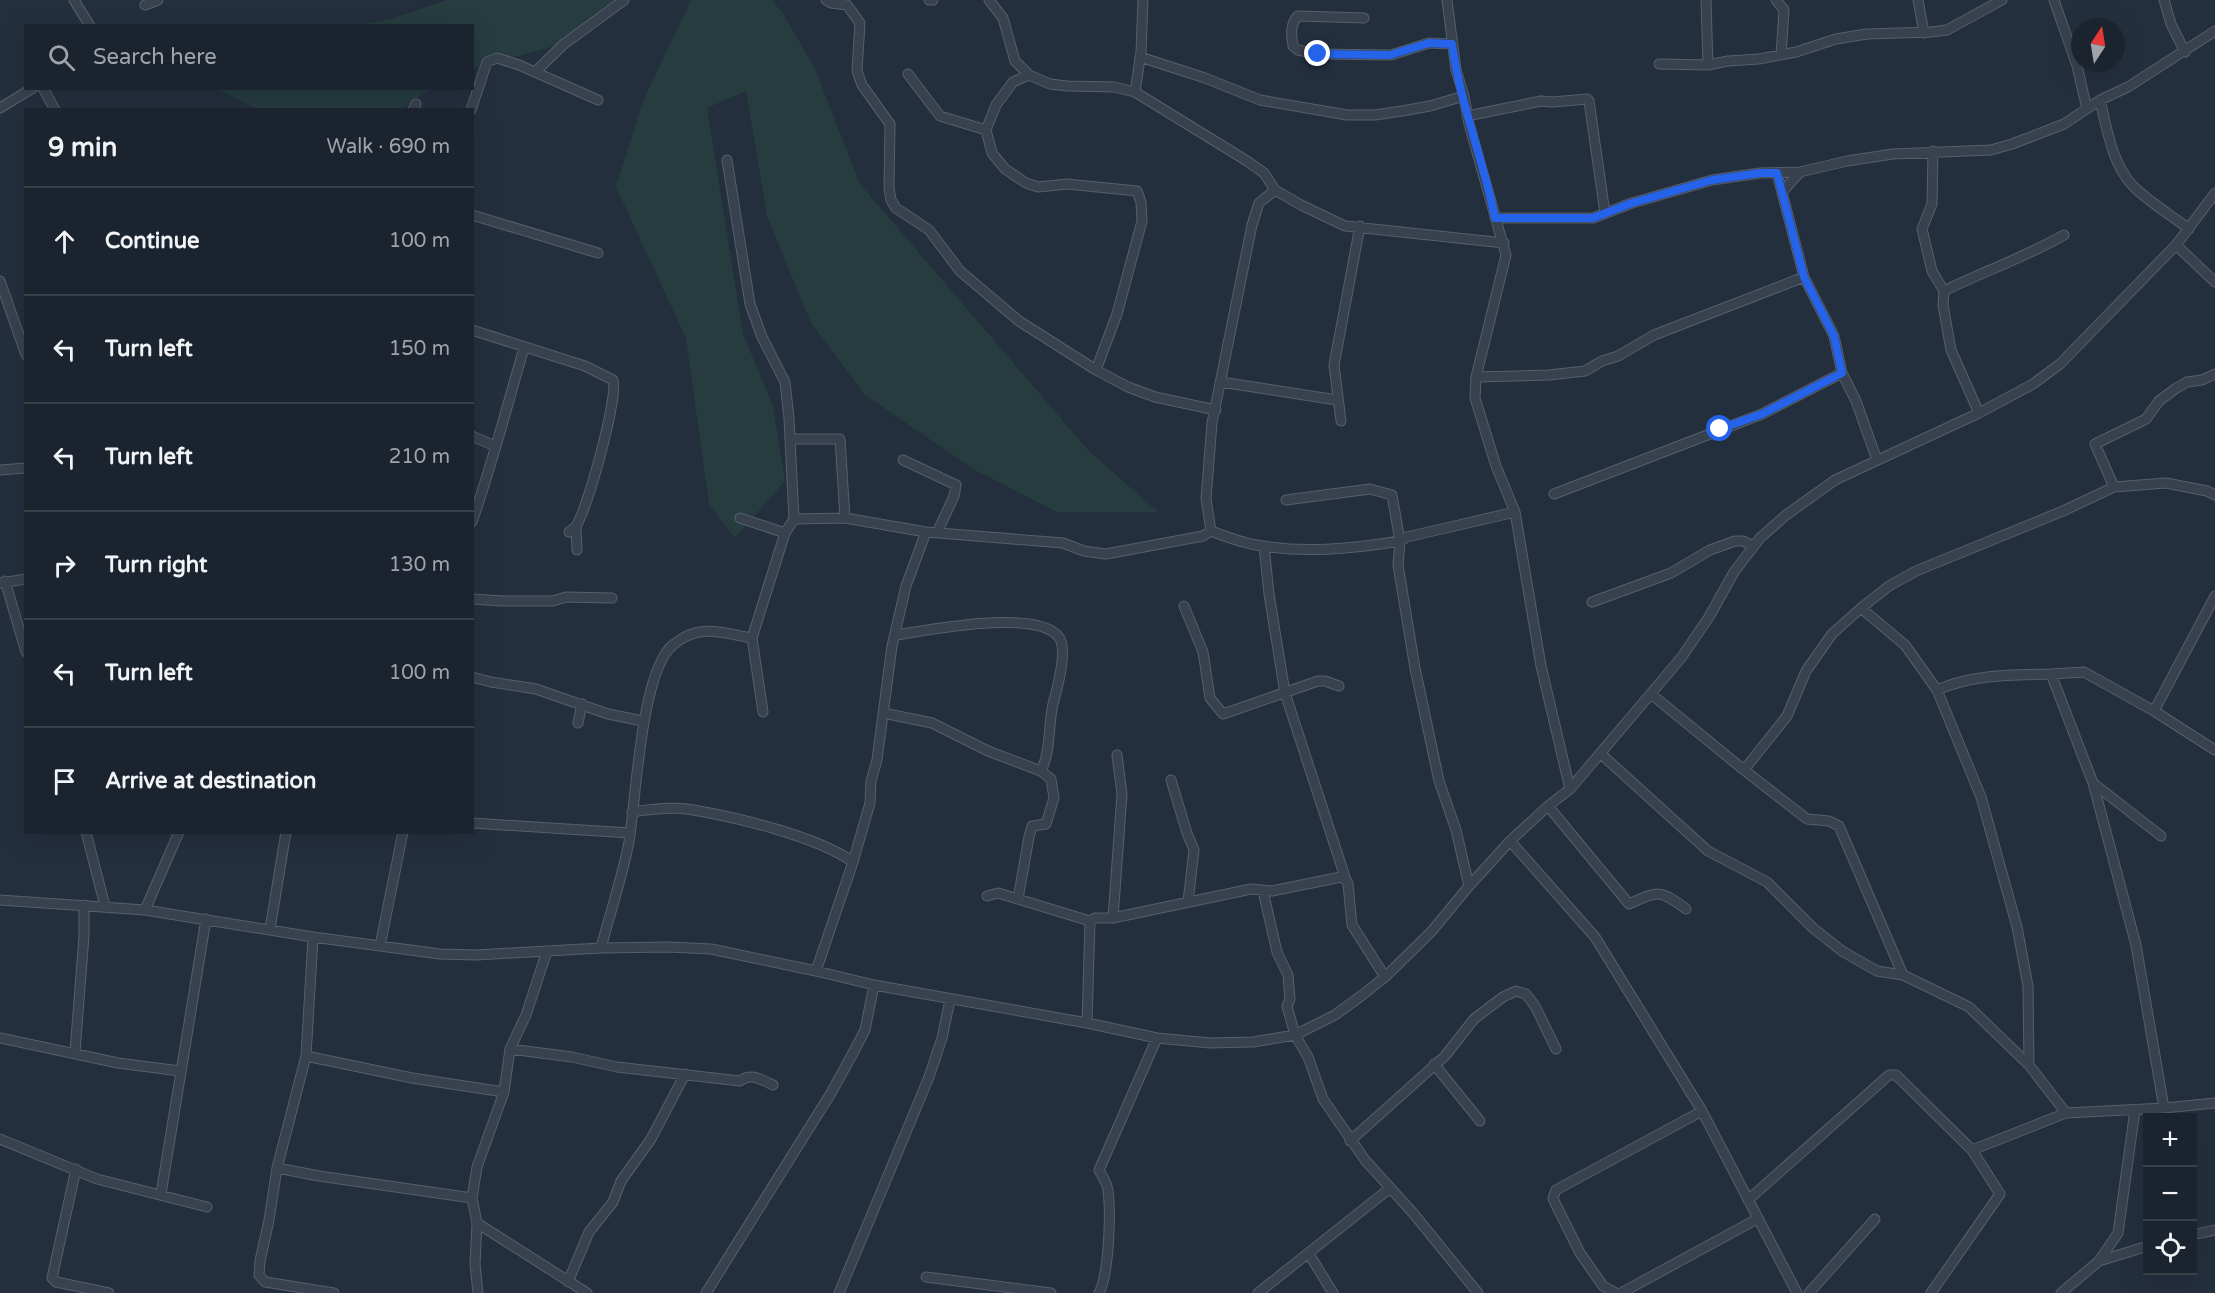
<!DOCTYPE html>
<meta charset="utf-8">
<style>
:root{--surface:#1b232e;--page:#242b36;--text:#f1f3f6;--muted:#a0a4aa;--line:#39404a}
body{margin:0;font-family:"Varela Round",sans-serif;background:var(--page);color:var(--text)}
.controls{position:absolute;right:18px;bottom:18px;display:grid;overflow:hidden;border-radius:0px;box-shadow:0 6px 24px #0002}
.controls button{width:54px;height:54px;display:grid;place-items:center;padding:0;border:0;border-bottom:2px solid var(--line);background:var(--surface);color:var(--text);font:30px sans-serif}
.compass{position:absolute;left:2071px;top:18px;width:54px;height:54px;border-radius:50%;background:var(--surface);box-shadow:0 6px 24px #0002;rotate:12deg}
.stop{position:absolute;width:18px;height:18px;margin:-14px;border:4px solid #2563eb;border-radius:50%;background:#fff}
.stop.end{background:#2563eb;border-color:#fff;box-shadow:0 2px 6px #0008}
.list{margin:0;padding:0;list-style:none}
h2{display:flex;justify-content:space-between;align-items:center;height:78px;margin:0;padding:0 24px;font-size:26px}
h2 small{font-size:20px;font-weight:400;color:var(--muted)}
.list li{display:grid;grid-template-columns:39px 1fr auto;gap:18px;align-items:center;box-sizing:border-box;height:108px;padding:0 24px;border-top:2px solid var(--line)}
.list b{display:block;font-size:22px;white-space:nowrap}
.list em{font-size:20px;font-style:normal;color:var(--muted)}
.icon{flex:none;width:33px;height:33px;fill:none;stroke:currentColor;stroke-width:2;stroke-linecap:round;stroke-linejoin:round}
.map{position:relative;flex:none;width:2215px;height:1293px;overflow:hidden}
.search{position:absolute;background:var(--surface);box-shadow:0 6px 24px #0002;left:24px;top:24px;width:450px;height:66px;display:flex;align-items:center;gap:15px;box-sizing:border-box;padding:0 21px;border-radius:0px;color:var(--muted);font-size:22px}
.panel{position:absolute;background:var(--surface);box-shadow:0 6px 24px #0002;left:24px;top:108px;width:450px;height:726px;border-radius:0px}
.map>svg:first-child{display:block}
.green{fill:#263c3f}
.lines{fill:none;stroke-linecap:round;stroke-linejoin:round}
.minor-casing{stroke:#565f6c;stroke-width:11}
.minor{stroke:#38414e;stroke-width:9}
.route{stroke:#2563eb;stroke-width:8}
</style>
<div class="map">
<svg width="2215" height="1293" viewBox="0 0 2215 1293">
<rect width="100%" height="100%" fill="#242f3e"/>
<path class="green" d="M 447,0 L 615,0 L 577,40 L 473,68 L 472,26 L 356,26 L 394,18 Z
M 691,0 L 772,0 L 784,15 L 815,69 L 860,184 L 1088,450 L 1158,512 L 1057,512 L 975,470 L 865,395 L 810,321 L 767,216 L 746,91 L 707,108 L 743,334 L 773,406 L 785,481 L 735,538 L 709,504 L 686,338 L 616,187 L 643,101 Z
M 217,89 L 430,89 L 402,110 L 256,109 Z"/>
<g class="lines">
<g class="minor-casing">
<path id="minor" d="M 74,0 L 90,26
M 826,0 L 831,3 L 847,5 L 860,23 L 857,71 L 862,85 L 890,124 L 889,188 L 891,200 L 896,208 L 929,230 L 960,271 L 1019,321 L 1096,370 L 1128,387 L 1155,397 L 1216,410
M 929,0 L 933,0
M 989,0 L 1003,18 L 1015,61 L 1029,75 L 1050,84 L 1067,86 L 1114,87 L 1135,92 L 1247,161 L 1264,173 L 1275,190 L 1301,205 L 1345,226 L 1504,243
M 1447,0 L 1456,70 L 1464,96 L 1469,124 L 1506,255 L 1476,377 L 1475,398 L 1496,466 L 1515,512 L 1541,666 L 1570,789
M 1706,0 L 1708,65
M 1776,0 L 1784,10 L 1781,55
M 1918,0 L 1924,33
M 2054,0 L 2077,66 L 2087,109
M 2164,0 L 2171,24 L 2185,52
M 145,5 L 158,0
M 1364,18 L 1298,16 C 1290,24 1291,35 1293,46 L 1298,50 L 1318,54 L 1391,55 L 1429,43 L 1452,44
M 1140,57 L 1205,78 L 1260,100 L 1347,115 L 1375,115 L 1402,111 L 1430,106 L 1464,96
M 1659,64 L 1708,65 L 1728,61 L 1759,59 L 1796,52 L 1836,39 L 1867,34 L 1931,32 L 1947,30 L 2002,0
M 535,72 L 564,44 L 624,0
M 908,74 L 940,116 L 986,130
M 1029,75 L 1013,82 L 996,105 L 986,130 L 992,153 L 1005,169 L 1026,183 L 1038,187 L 1067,184 L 1137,191 L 1141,202 L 1142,221 L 1117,314 L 1096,370
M 43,88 L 55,110
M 1135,92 L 1141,52 L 1143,0
M 2100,100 C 2107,129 2112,164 2133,186 C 2149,202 2171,215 2189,229
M 0,108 L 33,88
M 413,110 L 416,104
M 471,110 L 487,62 L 497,58 L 519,65 L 598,100
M 1467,116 L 1541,101 L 1552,102 L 1587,99 L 1589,101 L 1605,213
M 1933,151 L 1932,204 L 1922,229 L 1932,271 L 1944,291 L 1943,305 L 1951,350 L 1979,413
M 727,160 L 750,304 L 762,337 L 785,382 L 789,418 L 794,519 L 785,533 L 752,638 L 763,712
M 1777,173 L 1804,277 L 1834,336 L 1842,373 L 1856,401 L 1877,460
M 1782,192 L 1800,172
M 472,215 L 598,253
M 1495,218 L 1593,218 L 1632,203 L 1712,180 L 1760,173 L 1800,172 L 1847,161 L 1893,154 L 1991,150 L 2012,144 L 2064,124 L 2100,100 L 2128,87 L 2215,31
M 2176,245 L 2215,282
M 0,281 L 26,355
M 1944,291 C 1984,271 2026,257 2064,235
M 472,330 L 585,366 L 613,380 C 619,395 587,511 576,526 C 574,529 571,530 569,532
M 1476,377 L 1549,375 L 1585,371 L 1602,361 L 1618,356 L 1654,335 L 1804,277
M 1221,382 L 1337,400
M 1341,421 L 1334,365 L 1360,226
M 472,436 L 495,446
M 791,439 L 840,439 L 845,518
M 903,460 L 956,485 L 954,496 L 937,533
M 0,470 L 26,468
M 2114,487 L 2095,444 L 2146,419 L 2159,401 L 2175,389 L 2187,382 L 2202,380 L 2215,374
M 1554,494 L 1762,414 L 1842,373
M 1286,500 L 1370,489 L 1392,495 L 1400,541 L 1398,565 L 1415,668 L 1439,781 L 1456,830 L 1469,886
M 740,518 L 785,533
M 794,519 L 845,518 L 926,532 L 1063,543 L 1084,551 L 1106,554 L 1203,536 L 1211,531 L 1206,499 L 1212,423 L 1252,225 L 1259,203 L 1275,190
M 472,522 C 492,465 507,406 524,348
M 576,527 L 577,550
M 1211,531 C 1224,536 1238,541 1251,544 C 1301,554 1351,549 1400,541 L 1407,537 L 1515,512
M 1264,546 L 1269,594 L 1285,693 L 1346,880
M 5,581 L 26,652
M 0,583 L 26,579
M 472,599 L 502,601 L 553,601 L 566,597 L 612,598
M 1592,602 L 1671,573 L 1710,550 L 1735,541 L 1743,541 L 1753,546
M 1184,606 L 1203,652 L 1210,698 L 1223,714 L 1318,681 L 1325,681 L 1339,686
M 1861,608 L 1889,586 L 1916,571 L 2063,511 L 2114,487 L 2166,483 L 2207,491 L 2215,495
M 896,635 C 930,630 1034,609 1058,636 C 1069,648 1057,689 1053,704 C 1048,726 1051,751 1041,771
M 2051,674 L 2084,672 L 2154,711 L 2215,750
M 472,677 L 491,682 L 536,689 L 608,714 L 643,721
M 1937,690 C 1974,674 2012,675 2051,674 L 2093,783 L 2136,945 L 2164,1108
M 1651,694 L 1744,770 L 1787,716 L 1806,671 L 1832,634 L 1861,608 L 1905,645 L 1937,690 L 1981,797 L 2017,927 L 2028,986 L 2029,1065
M 2154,711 L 2215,596
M 883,713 L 932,723 L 988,751 L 1041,771 L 1051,779 L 1054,798 L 1046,824 L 1032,826 L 1029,837 L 1018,899
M 578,723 L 582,704
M 1601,754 L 1708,851 L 1767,882 L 1813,928 L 1842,951 L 1877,971 L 1903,975 L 1969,1007 L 2029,1065 L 2066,1113 L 2164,1108 L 2215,1103
M 1744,770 L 1807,819 L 1829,821 L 1839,826 L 1903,975
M 1171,780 L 1187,833 L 1194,850 L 1188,902
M 2093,783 L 2161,836
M 1548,806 L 1629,904 C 1658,891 1660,889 1686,909
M 632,812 C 651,809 669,807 687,809 C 732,816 817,836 853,862 L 870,803 L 871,781 L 877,760 L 892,646 L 906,586 L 926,532
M 472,823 L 630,833
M 86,832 L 105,906
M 1510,841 L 1595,937 L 1702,1111 L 1797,1293
M 1263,891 L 1277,952 L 1288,975 L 1290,999 L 1287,1006 L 1295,1035 L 1308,1057 L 1323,1099 L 1365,1160 L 1413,1213 L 1478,1293
M 987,896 L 998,893 L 1090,921 L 1095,918 L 1113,918 L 1251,889 L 1272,891 L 1341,877 L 1346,880 L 1348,884 L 1352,925 L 1385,977
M 0,900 L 145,910 L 313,937 L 440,954 L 476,955 L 601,948 L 669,947 L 711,949 L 816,971 L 874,985 L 1087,1023 L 1157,1038 L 1210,1043 L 1253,1042 L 1295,1035 L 1335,1015 L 1361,996 L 1385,977 L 1431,932 L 1469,886 L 1510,841 L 1548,806 L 1570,789 L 1681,658 L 1709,617 L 1734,572 L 1760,538 L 1786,515 L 1835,480 L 1979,413 L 2033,384 L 2060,364 L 2176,245 L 2215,193
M 145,910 L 179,832
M 1113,918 L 1122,794 L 1117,755
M 270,929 L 286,832
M 313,937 L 306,1056 L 277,1168 L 269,1220 L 260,1261 L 259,1275 L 265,1282 L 334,1293
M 380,946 L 403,832
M 601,948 C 610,913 622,878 629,842 C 636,800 641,668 674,644 C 701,623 722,633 752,638
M 816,971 L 853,862
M 1087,1023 L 1090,921
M 0,1038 L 118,1063 L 180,1071
M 510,1049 L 572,1057 L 617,1067 L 740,1081 C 751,1072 762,1080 773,1085
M 75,1052 L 84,936 L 84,905
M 306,1056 L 412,1078 L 504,1092
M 1434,1064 L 1480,1121
M 0,1139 L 97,1179 L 207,1207
M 1350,1141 L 1445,1056 L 1474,1019 L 1503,997 L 1516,991 L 1526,994 L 1535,1006 L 1556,1049
M 277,1168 L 319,1176 L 472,1198
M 76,1169 L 52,1278 L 56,1282 L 109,1293
M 161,1194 L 206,919
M 1748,1200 L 1889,1075 L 1896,1075 L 1972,1150 L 2066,1113
M 477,1223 L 587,1293
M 2192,1235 L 2215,1230
M 1309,1254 L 1333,1293
M 2099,1261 L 2148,1246
M 926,1277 L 1051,1293
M 568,1282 L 589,1232 L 613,1202 L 621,1181 L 651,1139 L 685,1074
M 478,1293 L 475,1264 L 477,1223 L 472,1198 L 477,1167 L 504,1092 L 510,1049 L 526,1015 L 547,951
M 706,1293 L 831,1093 L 853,1053 L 865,1030 L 874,985
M 839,1293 L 929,1077 L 942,1038 L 950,1000
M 1099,1293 C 1109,1274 1111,1213 1108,1191 C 1108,1184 1102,1176 1099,1170 L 1157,1038
M 1258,1293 L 1389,1189
M 1616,1293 L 1603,1286 L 1580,1253 L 1555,1203 L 1553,1198 L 1556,1190 L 1702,1111
M 1621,1293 L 1757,1219
M 1809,1293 L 1875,1219
M 1931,1293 L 2000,1194 L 1972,1150
M 2061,1293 L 2099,1261 L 2118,1233 L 2135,1110"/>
</g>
<use href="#minor" class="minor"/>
</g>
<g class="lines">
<path class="route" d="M 1318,54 L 1390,55 L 1429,43 L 1452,44 C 1460,103 1483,159 1495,218 L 1593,218 L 1632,203 L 1712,180 L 1760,173 L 1777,173 L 1804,277 L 1834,336 L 1842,373 L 1762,414 L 1720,429"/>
</g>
</svg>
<div class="controls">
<button>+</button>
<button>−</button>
<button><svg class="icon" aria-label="locate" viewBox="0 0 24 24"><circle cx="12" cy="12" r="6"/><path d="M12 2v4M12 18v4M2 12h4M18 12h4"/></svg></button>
</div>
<svg class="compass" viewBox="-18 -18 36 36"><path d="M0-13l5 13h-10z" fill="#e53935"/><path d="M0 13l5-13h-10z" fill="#a0a4aa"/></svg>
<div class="stop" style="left:1720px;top:429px"></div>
<div class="stop end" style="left:1318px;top:54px"></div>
<div class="search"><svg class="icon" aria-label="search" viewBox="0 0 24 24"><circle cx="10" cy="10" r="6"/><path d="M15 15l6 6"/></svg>Search here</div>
<section class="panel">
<h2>9 min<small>Walk · 690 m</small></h2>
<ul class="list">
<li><svg class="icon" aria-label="ahead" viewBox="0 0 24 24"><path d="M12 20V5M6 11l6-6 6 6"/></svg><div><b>Continue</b></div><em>100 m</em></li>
<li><svg class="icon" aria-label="left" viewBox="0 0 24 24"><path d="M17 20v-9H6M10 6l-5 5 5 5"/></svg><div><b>Turn left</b></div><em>150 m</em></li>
<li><svg class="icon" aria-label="left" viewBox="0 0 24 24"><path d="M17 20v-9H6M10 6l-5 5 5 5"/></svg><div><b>Turn left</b></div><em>210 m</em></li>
<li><svg class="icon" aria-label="right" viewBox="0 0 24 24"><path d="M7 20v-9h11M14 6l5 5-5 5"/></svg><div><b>Turn right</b></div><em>130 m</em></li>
<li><svg class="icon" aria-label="left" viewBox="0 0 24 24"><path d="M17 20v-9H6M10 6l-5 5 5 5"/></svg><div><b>Turn left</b></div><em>100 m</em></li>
<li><svg class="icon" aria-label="arrive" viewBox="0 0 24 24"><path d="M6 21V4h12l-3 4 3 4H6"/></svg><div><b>Arrive at destination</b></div></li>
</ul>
</section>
</div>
